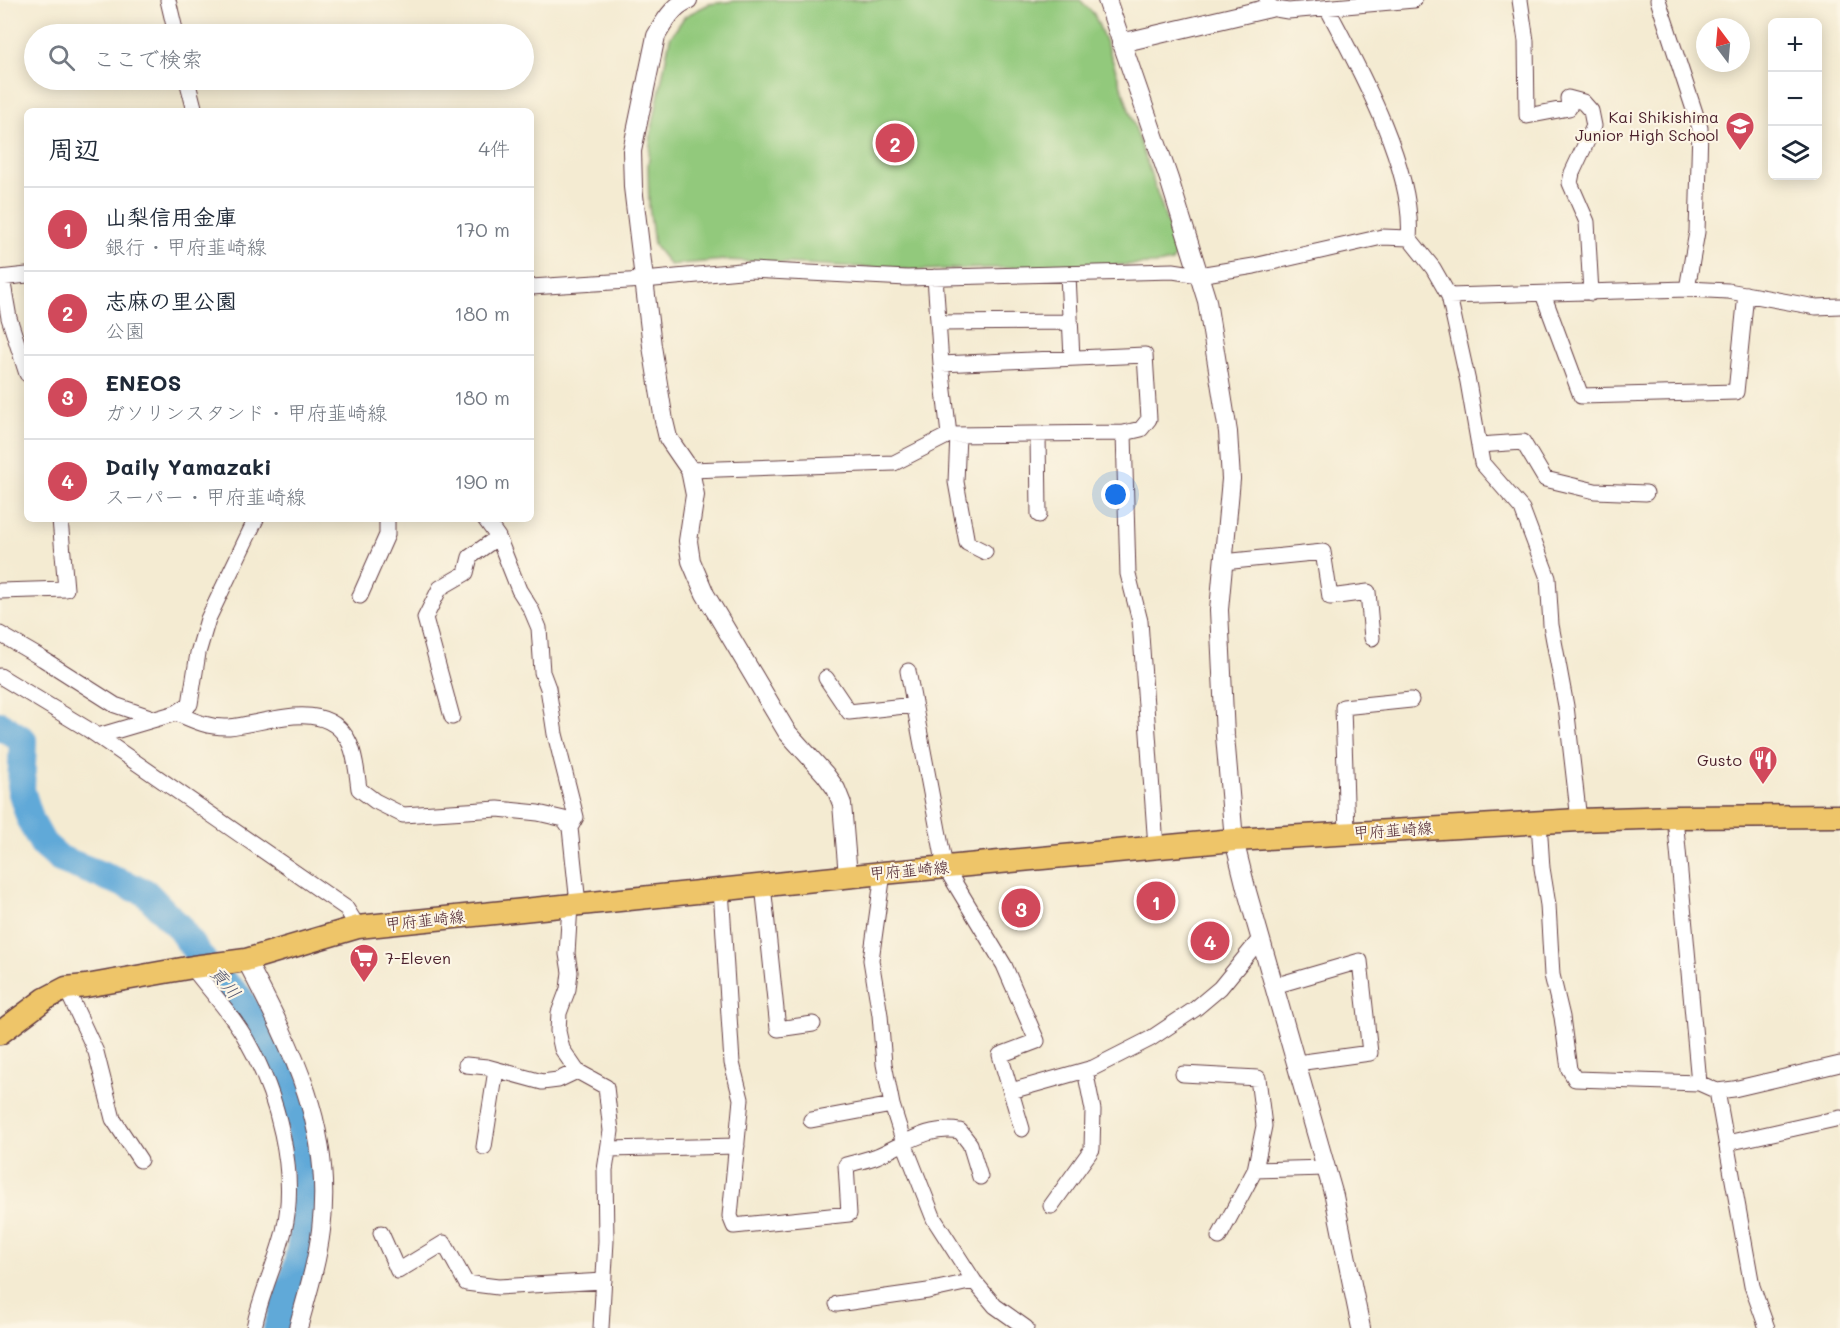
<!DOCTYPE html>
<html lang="ja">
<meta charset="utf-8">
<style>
:root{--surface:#fff;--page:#f6f6f7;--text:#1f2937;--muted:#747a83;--line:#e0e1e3;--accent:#d1495b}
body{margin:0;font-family:Mali,"Klee One",sans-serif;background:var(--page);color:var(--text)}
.controls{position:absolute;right:18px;top:18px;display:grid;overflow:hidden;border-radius:9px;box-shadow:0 3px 15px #0003}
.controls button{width:54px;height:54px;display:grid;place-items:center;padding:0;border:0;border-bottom:2px solid var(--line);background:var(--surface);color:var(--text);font:30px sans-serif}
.compass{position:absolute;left:1696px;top:18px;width:54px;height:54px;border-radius:50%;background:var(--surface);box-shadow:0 3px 15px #0003;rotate:344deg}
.you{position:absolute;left:1116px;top:495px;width:21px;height:21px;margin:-15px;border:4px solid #fff;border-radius:50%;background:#1a73e8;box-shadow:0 0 0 9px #1a73e833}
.badge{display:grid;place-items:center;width:39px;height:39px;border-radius:50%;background:var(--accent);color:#fff;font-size:20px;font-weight:700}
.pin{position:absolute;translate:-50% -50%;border:3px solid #fff;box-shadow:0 2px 6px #0006}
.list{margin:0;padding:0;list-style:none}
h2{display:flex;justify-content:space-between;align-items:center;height:78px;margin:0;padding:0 24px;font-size:26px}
h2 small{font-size:20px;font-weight:400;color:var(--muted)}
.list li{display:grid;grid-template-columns:39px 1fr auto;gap:18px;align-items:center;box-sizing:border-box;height:84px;padding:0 24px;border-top:2px solid var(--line)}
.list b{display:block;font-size:22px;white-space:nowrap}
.list p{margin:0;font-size:20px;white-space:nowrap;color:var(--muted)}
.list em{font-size:20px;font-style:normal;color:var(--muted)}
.icon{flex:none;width:33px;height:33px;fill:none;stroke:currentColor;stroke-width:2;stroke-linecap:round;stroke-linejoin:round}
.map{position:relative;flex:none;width:1840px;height:1328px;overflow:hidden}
.search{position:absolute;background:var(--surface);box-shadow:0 3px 15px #0003;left:24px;top:24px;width:510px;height:66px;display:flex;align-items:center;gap:15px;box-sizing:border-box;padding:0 21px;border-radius:33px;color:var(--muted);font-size:22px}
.panel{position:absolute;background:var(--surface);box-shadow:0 3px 15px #0003;left:24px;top:108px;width:510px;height:414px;border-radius:9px}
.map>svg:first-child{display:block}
.green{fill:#92c97c;stroke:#6e7454;stroke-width:1.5}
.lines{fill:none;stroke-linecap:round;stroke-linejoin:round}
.river{stroke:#61a9d8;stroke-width:28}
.minor-casing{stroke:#643e44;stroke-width:17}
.tertiary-casing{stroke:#643e44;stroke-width:20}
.primary-casing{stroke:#643e44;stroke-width:25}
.minor{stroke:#fff;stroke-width:15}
.tertiary{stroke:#fff;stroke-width:18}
.primary{stroke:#eec569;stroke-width:22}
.labels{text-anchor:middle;stroke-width:4.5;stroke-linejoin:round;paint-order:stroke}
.poi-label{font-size:16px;fill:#4a1f2b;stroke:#fcf5e5;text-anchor:end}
.street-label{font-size:16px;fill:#4a1f2b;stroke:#fcf5e5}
.water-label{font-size:18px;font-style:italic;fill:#535670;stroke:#fcf5e5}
</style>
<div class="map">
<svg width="1840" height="1328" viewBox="0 0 1840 1328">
<rect width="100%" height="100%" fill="#fcf5e5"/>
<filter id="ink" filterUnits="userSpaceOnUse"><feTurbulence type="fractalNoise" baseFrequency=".0167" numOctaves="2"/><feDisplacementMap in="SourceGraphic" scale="12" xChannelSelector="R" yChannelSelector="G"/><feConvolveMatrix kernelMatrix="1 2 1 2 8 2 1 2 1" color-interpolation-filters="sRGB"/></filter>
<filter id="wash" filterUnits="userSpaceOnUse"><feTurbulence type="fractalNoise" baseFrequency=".008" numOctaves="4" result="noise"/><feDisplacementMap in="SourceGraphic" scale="24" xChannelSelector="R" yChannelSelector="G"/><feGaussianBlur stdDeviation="1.35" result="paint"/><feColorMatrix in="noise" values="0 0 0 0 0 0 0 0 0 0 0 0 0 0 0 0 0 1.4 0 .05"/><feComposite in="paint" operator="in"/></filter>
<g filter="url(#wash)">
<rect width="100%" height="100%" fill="#f4ebd2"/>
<path class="green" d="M 775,0 L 1080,0 L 1094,14 L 1110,53 L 1177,252 L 1172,262 L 1156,264 L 918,270 L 725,260 L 670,265 L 654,245 L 649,206 L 648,166 L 651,134 L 670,38 L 685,16 L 709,4 L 734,1 Z"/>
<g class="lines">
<path class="river" d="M 0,725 L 23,740 L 21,790 L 31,822 L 43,844 L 60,859 L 145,892 L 178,926 L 209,969 L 239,997 L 284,1074 L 299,1123 L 305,1176 L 302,1239 L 296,1270 L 277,1328"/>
</g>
</g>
<g filter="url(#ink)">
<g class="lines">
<g class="minor-casing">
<path id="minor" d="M 168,0 L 176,34
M 1267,0 L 1270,8 L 1288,11 L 1414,0
M 1520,0 L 1526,41 L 1527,116 L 1569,108 L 1568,98 L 1583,102 L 1591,111 L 1594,126 L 1572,173 L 1570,183 L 1587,222 L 1591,293
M 1658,0 L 1700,128 L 1697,232 L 1687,289
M 1327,8 C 1359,68 1415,170 1409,238
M 187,80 L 195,111
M 1068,275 L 1072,358
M 935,277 L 941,364 L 949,435
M 0,278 L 27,275
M 2,278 L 9,318 L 27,374
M 531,287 L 644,280 L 751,270 L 907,278 L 1173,271 L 1199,275 L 1254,266 L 1382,237 L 1409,238 L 1433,268 L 1449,296 L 1468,382 L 1482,463 L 1522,509 L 1548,578 L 1551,625 L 1566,706 L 1579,820
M 1543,294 L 1581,396 L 1736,392 L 1746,294
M 1449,296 L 1687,289 L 1728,291 L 1816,307 L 1840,306
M 938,323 L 1070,322
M 1124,433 L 1128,574 L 1140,621 L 1156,847
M 1038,434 L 1039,515
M 958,435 L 956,482 L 967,543 L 985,552
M 1479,445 L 1523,442 L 1545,479 L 1595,491 L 1646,493
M 690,470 L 894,463 L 949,435 L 1124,433 L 1141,429 L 1149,419 L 1145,355 L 941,364
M 485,519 L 498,537 L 519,590 L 531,609 L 539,628 L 542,672 L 548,688 L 555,734 L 576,817 L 570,828
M 1223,562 L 1323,552 L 1330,597 L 1368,592 L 1372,638
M 0,591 L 66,589 L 60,519
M 360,596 L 387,535 L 387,519
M 0,634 L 43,659 L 115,705 L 156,719
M 908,671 L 945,867 L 1004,965 L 1037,1041 L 1000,1055 L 1022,1129
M 0,676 L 89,730 L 346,908 L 358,927
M 826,678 L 849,712 L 914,705
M 176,713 C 194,721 209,728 229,727 C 269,723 328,696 350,744 C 356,757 357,775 359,789 L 375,801 L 403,815 L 498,809 L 538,813 L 564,819 L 570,828 L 578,904
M 452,717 L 425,618 L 440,588 L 466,573 L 470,557 L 498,537
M 98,736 L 176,713 L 190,704 L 198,653 L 208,619 L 256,519
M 1675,817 L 1699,1083 L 1717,1091 L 1752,1286 L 1767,1328
M 1539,822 L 1542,868 L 1548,905 L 1552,975 L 1562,1017 L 1569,1069 L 1575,1079 L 1699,1083
M 1347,833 L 1343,707 L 1411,700
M 883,873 L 871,960 L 880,1015 L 884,1064 L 892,1105 L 904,1143 L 934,1219 L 974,1281 L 995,1306 L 1026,1328
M 763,885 L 778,1029 L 813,1024
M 721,889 L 732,1063 L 741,1099 L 730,1216 L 734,1226 L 849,1214 L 846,1165 C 856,1162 867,1160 877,1156 C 905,1144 929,1125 960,1131 L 970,1144 L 980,1177
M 570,905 L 567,954 L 570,972 L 568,989 L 559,1013 L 558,1031 L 562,1049 L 577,1071 L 606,1087 L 611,1131 L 605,1170 L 606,1241 L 601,1328
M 192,967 C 209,990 234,1016 247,1041 C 277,1094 298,1171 284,1231 C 276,1264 260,1295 254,1328
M 1274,986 L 1360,961 L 1370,1053 L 1297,1063
M 66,988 L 96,1052 L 113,1119 L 140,1160
M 466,1065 L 487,1067 L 542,1082 L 558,1080 L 577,1071
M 1183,1074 L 1258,1078 L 1264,1126 L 1255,1170
M 1011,1091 L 1093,1068 L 1150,1039 L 1195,1009 L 1220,988 L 1260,939
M 1717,1091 L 1734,1089 L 1840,1064
M 811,1120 L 892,1105
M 1727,1143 L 1840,1118
M 484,1147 L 496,1070
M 609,1149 L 737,1146
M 1051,1206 L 1092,1149 L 1093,1110 L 1085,1070
M 381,1233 L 398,1271 L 444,1243 L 466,1283 L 498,1287 L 604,1281
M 1219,1237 L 1255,1170 L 1326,1168
M 837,1304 L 928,1291 L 974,1281"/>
</g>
<g class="tertiary-casing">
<path id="tertiary" d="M 688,0 C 673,6 664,22 656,36 L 632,151 L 633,187 L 652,346 L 664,421 L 668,438 L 690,470 L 695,495 L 688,541 L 691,561 L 705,594 L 787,732 L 825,774 L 836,789 L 842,804 L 848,876
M 1107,0 L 1169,179 L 1207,301 L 1228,432 L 1231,479 L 1219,610 L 1225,736 L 1234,840 L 1246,888 L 1334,1196 L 1361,1328
M 1121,43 L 1270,8
M 246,960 C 291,1047 334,1127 321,1230 C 317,1263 307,1295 298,1328"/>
</g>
<g class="primary-casing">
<path id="primary" d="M 0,1033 L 45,999 L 66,988 L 86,986 L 193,967 L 246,960 L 358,927 L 883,873 L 1234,840 L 1579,820 L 1675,817 L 1840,816"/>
</g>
<use href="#minor" class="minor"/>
<use href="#tertiary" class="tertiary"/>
<use href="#primary" class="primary"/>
</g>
</g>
<defs>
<g id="school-pin" transform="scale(1.5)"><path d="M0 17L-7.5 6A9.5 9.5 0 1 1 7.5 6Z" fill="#d1495b" stroke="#fcf5e5"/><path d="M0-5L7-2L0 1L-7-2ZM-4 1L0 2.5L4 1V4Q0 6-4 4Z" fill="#fff"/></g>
<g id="restaurant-pin" transform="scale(1.5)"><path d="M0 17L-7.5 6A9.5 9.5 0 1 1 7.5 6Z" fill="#d1495b" stroke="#fcf5e5"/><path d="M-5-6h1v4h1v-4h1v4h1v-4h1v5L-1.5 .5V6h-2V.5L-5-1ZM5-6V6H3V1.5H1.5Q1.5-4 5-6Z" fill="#fff"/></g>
<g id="supermarket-pin" transform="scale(1.5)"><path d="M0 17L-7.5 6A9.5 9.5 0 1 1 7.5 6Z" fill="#d1495b" stroke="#fcf5e5"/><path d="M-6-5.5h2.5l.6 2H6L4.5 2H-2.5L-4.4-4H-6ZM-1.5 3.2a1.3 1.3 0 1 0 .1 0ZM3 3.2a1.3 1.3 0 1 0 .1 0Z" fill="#fff"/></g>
</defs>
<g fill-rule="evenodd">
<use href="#school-pin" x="1740" y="126"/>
<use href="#restaurant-pin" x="1763" y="760"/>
<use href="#supermarket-pin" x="364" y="958"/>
</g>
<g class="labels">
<g class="poi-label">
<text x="1719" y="123">Kai Shikishima<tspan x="1719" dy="18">Junior High School</tspan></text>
<text x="1742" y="766">Gusto</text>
<text x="385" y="964" text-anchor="start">7-Eleven</text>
</g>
<g class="street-label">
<text transform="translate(1393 830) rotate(-4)" y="6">甲府韮崎線</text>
<text transform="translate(909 870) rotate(-5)" y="6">甲府韮崎線</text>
<text transform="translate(425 920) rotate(-6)" y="6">甲府韮崎線</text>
</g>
<g class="water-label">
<text transform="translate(225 983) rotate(50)" y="6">貢川</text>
</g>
</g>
</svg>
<div class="controls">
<button>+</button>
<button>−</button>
<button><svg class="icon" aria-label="layers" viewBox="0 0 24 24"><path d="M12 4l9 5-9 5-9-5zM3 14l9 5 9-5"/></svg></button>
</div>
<svg class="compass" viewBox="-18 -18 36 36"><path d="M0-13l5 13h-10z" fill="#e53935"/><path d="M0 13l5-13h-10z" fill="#747a83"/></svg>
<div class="you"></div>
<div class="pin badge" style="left:1156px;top:901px">1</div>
<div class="pin badge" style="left:895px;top:143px">2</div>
<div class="pin badge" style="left:1021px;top:908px">3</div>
<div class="pin badge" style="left:1210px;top:941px">4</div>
<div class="search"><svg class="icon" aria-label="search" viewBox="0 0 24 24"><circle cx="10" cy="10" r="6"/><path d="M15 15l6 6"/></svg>ここで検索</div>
<section class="panel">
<h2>周辺<small>4件</small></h2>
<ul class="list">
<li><span class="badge">1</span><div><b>山梨信用金庫</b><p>銀行 · 甲府韮崎線</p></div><em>170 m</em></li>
<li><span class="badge">2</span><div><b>志麻の里公園</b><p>公園</p></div><em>180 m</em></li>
<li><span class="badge">3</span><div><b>ENEOS</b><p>ガソリンスタンド · 甲府韮崎線</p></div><em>180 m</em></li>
<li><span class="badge">4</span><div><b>Daily Yamazaki</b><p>スーパー · 甲府韮崎線</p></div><em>190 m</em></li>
</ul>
</section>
</div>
